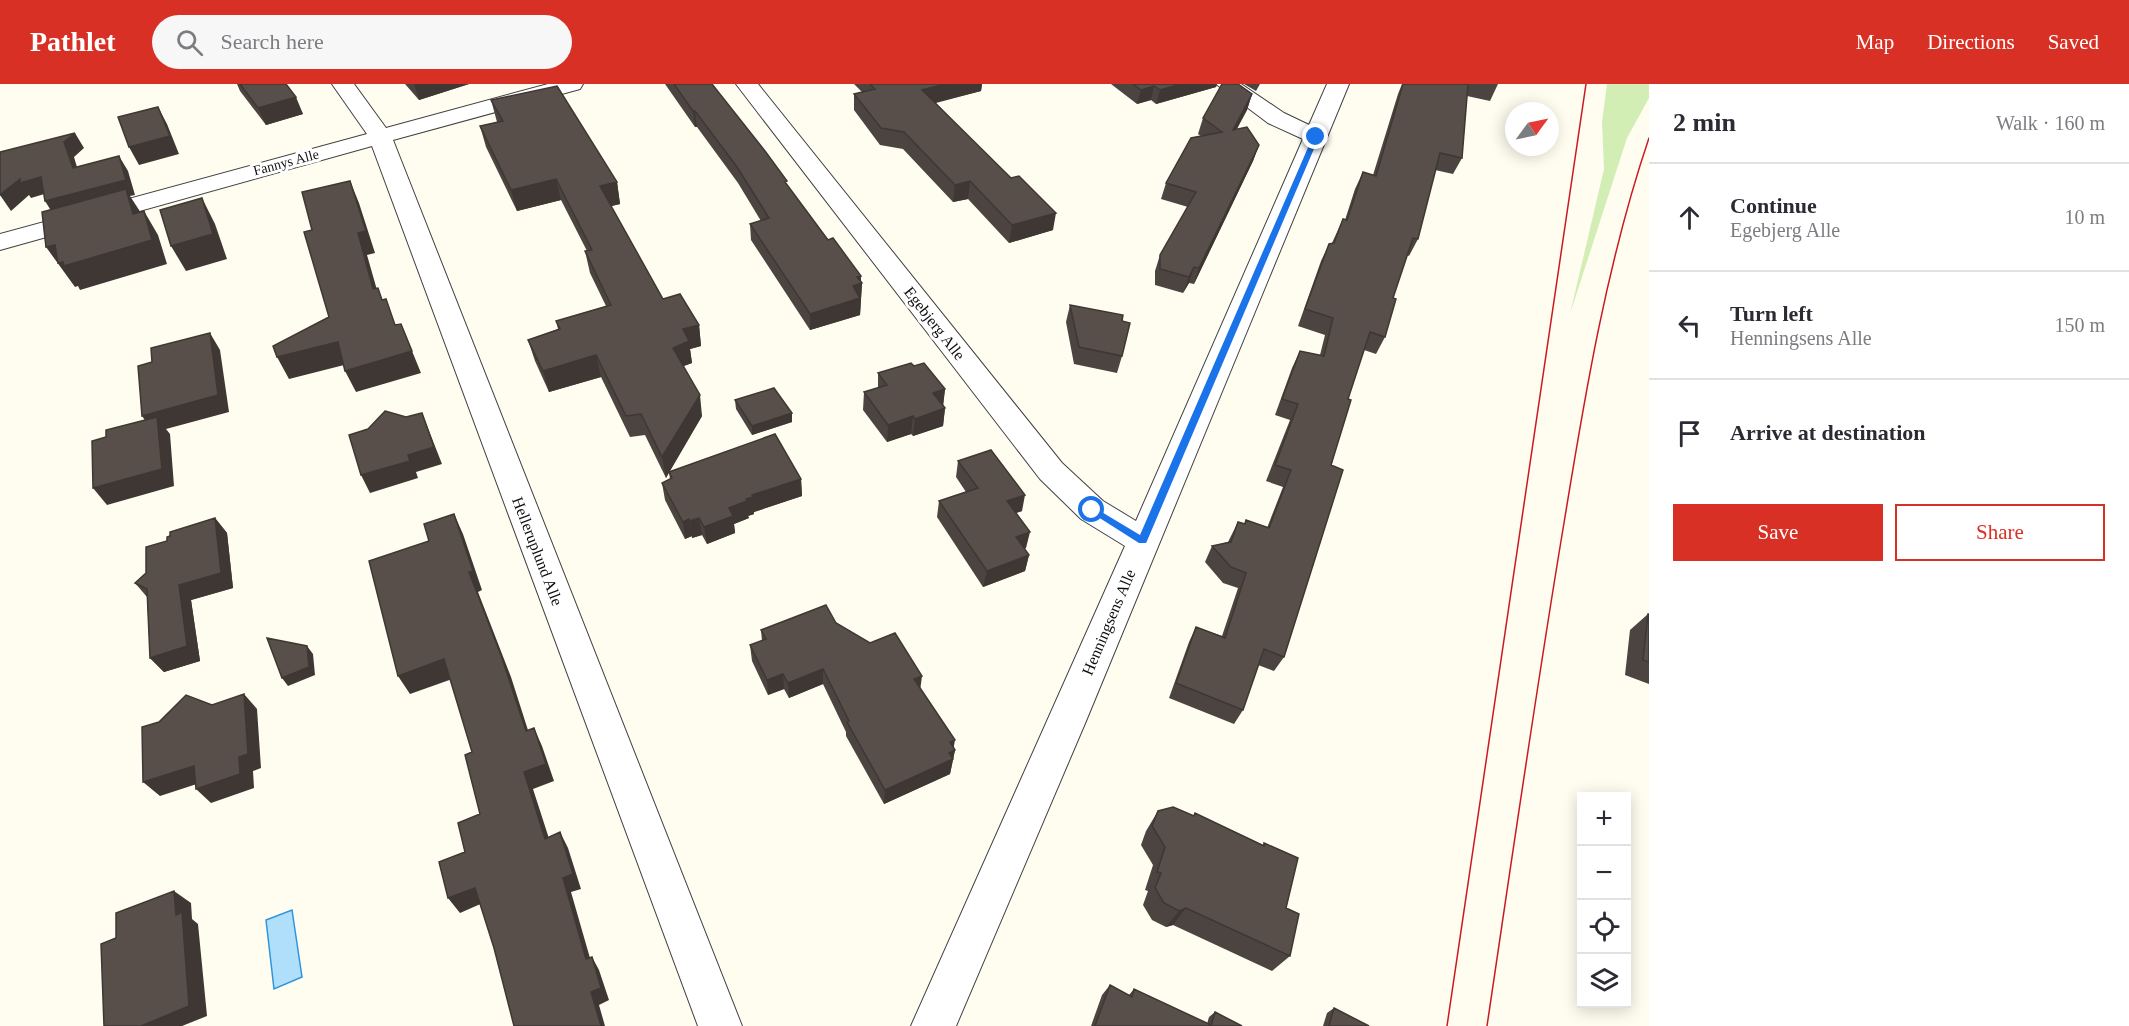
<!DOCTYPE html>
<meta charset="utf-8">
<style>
:root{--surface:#fff;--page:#f7f7f7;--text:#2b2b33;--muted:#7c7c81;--line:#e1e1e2;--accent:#d93025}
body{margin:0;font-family:"Times New Roman",serif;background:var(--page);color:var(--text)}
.controls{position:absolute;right:18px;bottom:18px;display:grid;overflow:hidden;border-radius:0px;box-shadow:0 3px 15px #0003}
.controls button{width:54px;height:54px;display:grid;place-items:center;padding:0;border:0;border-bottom:2px solid var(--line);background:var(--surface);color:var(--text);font:30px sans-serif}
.compass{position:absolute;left:1505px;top:18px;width:54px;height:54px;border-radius:50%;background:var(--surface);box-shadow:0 3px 15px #0003;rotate:57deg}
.stop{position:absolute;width:18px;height:18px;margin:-14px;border:4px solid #1a73e8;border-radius:50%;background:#fff}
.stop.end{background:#1a73e8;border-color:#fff;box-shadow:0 2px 6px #0008}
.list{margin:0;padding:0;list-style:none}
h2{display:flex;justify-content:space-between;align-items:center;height:78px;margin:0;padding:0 24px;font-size:26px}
h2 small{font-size:20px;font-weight:400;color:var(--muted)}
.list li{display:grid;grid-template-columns:39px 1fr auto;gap:18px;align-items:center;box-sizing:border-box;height:108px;padding:0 24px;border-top:2px solid var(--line)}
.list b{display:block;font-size:22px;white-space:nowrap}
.list p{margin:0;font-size:20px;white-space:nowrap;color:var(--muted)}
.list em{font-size:20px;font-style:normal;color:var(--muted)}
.actions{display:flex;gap:12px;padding:18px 24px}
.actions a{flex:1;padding:14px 0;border:2px solid var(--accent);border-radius:0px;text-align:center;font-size:21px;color:var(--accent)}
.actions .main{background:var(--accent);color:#fff}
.icon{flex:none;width:33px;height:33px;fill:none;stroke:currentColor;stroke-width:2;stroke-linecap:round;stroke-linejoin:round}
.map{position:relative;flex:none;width:1649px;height:942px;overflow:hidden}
header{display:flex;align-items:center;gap:36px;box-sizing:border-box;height:84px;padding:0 30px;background:var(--accent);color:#fff}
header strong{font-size:28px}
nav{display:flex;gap:33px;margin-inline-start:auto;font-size:21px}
.search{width:420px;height:54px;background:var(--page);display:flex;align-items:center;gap:15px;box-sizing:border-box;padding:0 21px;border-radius:33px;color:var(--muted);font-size:22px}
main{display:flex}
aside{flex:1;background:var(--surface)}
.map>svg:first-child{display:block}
.green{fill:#d2eeb5}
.water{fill:#afdffb;stroke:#3095d9;stroke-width:1.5}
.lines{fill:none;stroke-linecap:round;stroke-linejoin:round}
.minor-casing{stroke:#414141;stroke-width:2}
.minor{fill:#fff;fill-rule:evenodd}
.tram{stroke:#cb1922;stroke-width:1.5}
.wall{fill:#4c4440}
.shaded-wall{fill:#3e3734}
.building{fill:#584f4a;stroke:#3e3734;stroke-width:1.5}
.route{fill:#1a73e8}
.labels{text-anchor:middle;stroke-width:6;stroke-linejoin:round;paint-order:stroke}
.far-street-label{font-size:14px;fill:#0e0e0e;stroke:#fff}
.street-label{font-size:16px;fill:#0e0e0e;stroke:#fff}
</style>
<header>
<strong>Pathlet</strong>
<div class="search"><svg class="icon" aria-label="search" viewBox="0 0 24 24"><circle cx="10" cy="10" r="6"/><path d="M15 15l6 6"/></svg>Search here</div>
<nav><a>Map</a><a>Directions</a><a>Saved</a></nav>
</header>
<main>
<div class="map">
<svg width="1649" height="942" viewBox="0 0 1649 942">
<rect width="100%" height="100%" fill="#fffcf0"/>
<path class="green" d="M 1607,0 L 1649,0 L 1649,14 L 1627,54 L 1570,230 L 1604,85 L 1602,38 Z"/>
<path class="water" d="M 292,826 L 302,893 L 274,905 L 266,836 Z"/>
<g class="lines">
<g class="minor-casing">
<path id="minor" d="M 332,0 L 354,0 L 386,44 L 548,0 L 583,0 L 580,5 L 393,56 L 742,942 L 698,942 L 372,62 L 0,166 L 0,150 L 367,50 Z
M 736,0 L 758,0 L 1062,379 L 1103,417 L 1136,437 L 1303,55 L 1268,39 L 1216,0 L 1241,0 L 1284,29 L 1309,41 L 1327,0 L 1349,0 L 1086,637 L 956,942 L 911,942 L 1125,462 L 1081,435 L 1040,395 Z"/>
</g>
<use href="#minor" class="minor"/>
<path class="tram" d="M 1447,942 L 1586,0
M 1487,942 C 1512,774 1536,606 1564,439 C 1585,310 1607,178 1649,54"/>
</g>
<path class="wall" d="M 237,0 L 286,0 L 303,30 L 266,41 L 240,7 Z
M 405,0 L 469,0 L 419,16 Z
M 665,0 L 712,0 L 828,156 L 862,199 L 860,231 L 810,246 L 751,156 L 750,140 L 761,137 L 738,99 L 697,43 L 695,43 Z
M 854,0 L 982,0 L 981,7 L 936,19 L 1053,146 L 1009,159 L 968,115 L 953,118 L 903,65 L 880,61 L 854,26 L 854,10 L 862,8 Z
M 1111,0 L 1217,0 L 1216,3 L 1156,20 L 1151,16 L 1137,20 Z
M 1244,0 L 1260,0 L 1256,7 Z
M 1402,0 L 1498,0 L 1490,17 L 1467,12 L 1462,74 L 1453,90 L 1435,86 L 1418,155 L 1409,172 L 1407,171 L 1393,214 L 1385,253 L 1376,270 L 1364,266 L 1348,315 L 1284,573 L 1274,587 L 1258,581 L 1243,626 L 1234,640 L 1169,614 L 1189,558 L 1196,543 L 1222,552 L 1238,504 L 1223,499 L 1205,478 L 1212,462 L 1228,458 L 1238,438 L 1244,440 L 1246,436 L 1267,444 L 1283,403 L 1266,397 L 1290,336 L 1275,331 L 1292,284 L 1300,267 L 1320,271 L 1325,251 L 1298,242 L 1321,177 L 1329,160 L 1332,159 L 1343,135 L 1345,136 L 1355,105 L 1363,88 L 1373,91 L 1398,10 Z
M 1252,10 L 1247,26 L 1236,45 L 1259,61 L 1253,77 L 1194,200 L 1189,199 L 1183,209 L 1155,201 L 1155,187 L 1160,171 L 1188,123 L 1161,115 L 1166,99 L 1201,52 L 1198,50 L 1203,34 Z
M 491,16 L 617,98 L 620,120 L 611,122 L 663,215 L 699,241 L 701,262 L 690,265 L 692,279 L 683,282 L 702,332 L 669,388 L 801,395 L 802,412 L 754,428 L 754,430 L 748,432 L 749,434 L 734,440 L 735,449 L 707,460 L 702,451 L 692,454 L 692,452 L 685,455 L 665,416 L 662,399 L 670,395 L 669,388 L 666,394 L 645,351 L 630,353 L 601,293 L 549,308 L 535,277 L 528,256 L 558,245 L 556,237 L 606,222 L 590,189 L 585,167 L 587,167 L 561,116 L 517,127 L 486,63 L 480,42 L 497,38 Z
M 1070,221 L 1122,237 L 1122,272 L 1117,289 L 1074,280 L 1066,238 Z
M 914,282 L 945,305 L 943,321 L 945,324 L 943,342 L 913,352 L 911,350 L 887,358 L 863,326 L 864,308 L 878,304 L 878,289 Z
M 735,316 L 792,329 L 792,338 L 752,351 L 736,325 Z
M 958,377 L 1022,427 L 1016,429 L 1026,464 L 1024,465 L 1029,471 L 1025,487 L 983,503 L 937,433 L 939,417 L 966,408 L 956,393 Z
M 215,434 L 227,449 L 233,504 L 191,516 L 200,577 L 164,588 L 150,574 L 147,513 L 135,499 L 146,489 L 167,457 Z
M 1648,530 L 1649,530 L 1649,600 L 1625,591 L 1630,546 Z
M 836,539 L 920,604 L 955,666 L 950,690 L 884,720 L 846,652 L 846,648 L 823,600 L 789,614 L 784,605 L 768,611 L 752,577 L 750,561 L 762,557 L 761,546 Z
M 1158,727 L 1193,732 L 1195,729 L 1263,761 L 1264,759 L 1286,824 L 1290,872 L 1272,887 L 1173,841 L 1166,843 L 1152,836 L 1143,821 L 1148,807 L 1145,806 L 1153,781 L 1141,761 L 1146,747 Z
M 1110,901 L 1129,911 L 1134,905 L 1207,940 L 1209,933 L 1215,928 L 1242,942 L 1091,942 L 1102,911 Z
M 1334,924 L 1369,942 L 1323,942 L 1327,929 Z"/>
<path class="shaded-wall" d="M 414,0 L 469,0 L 419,16 Z
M 945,0 L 982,0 L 981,7 L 921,22 L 922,6 Z
M 1181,0 L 1217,0 L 1216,3 L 1156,20 L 1160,6 Z
M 1154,2 L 1151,16 L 1137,20 L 1141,6 Z
M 1252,10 L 1247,26 L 1228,62 L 1233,46 Z
M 296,13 L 303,30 L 266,41 L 258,24 Z
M 158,23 L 167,40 L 179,70 L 139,81 L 129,63 Z
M 693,27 L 695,27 L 697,43 L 695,43 Z
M 75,49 L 84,64 L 74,73 L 82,100 L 73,84 L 64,58 Z
M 1259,61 L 1253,77 L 1194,200 L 1199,184 Z
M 119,72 L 128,87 L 135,111 L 130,112 L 141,129 L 55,133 L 45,117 Z
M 41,93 L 51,108 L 31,114 L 29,111 L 11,127 L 0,111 L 20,95 Z
M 556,95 L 561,116 L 517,127 L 511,106 Z
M 350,97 L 359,119 L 375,169 L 367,171 L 383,227 L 373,205 L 358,149 Z
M 970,97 L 968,115 L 953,118 L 955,101 Z
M 617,98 L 620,120 L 604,124 L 600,102 Z
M 202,114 L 215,140 L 227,175 L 186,187 L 171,162 Z
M 144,127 L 158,151 L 167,180 L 80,206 L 78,202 L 75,203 L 46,163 Z
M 1056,129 L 1053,146 L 1009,159 L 1012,141 Z
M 1194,183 L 1189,199 L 1183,209 L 1189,193 Z
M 861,192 L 861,199 L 862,199 L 860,231 L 810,246 L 810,230 L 853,202 L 857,193 Z
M 401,240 L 421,289 L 356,308 L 345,287 Z
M 699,241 L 701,262 L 690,265 L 692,279 L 676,285 L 673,264 L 683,245 Z
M 210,249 L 220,266 L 229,328 L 166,345 L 170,350 L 174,402 L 107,421 L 93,404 L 154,349 L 142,332 Z
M 338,258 L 348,280 L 289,295 L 277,273 Z
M 596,271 L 601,293 L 549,308 L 543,287 Z
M 945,305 L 943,323 L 933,309 Z
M 700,311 L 702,332 L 666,394 L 662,373 Z
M 945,324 L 943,342 L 913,352 L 915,335 Z
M 422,329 L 442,380 L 416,388 L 418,394 L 370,409 L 361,391 L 408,371 Z
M 792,329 L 792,338 L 752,351 L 752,342 Z
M 913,332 L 911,350 L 887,358 L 888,341 Z
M 801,395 L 802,412 L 754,428 L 754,430 L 748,432 L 749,434 L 734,440 L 735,449 L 707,460 L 704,443 L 729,424 L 752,411 Z
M 1025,411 L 1022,427 L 1004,433 L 1007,417 Z
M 454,430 L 463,450 L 482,506 L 478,508 L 511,593 L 534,665 L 526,647 L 469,488 Z
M 215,434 L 227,449 L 233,504 L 191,516 L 200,577 L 164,588 L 150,574 L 179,501 Z
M 699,434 L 702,451 L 692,454 L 690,437 Z
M 689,435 L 692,452 L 685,455 L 683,438 Z
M 1030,448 L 1026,464 L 1012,469 L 1016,453 Z
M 1029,471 L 1025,487 L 983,503 L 987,487 Z
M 307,562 L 313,570 L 315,591 L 288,602 L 282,594 Z
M 444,575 L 455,594 L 410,610 L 398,592 Z
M 823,585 L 823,600 L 789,614 L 788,599 Z
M 783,590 L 784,605 L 768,611 L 767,596 Z
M 922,592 L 920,607 L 914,595 Z
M 244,610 L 257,625 L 261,684 L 253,687 L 254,704 L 211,719 L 196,705 L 239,673 Z
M 534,644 L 542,662 L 554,697 L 533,705 L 554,770 L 545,755 L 524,688 Z
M 955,656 L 953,667 L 955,666 L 950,690 L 884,720 L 885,706 L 950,658 Z
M 194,682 L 209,696 L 160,712 L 143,698 Z
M 560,748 L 568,764 L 581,805 L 571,808 L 594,888 L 586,875 L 563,794 Z
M 475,804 L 485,818 L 460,829 L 448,814 Z
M 174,807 L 191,819 L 192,835 L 198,840 L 207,932 L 182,942 L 141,942 L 176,831 Z
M 1186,824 L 1173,841 L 1166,843 L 1179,827 Z
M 592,873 L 599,886 L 609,916 L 599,921 L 605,942 L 601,942 L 591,908 Z"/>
<path class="building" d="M 240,0 L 286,0 L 296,13 L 258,24 Z
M 674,0 L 712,0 L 765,67 L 787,97 L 785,98 L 828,156 L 833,154 L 861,192 L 857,193 L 862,199 L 853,202 L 860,214 L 810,230 L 750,140 L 769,134 L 737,83 L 695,27 L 693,27 Z
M 870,0 L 945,0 L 922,6 L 1011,94 L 1019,92 L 1056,129 L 1012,141 L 970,97 L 955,101 L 904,48 L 881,44 L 854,10 L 875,5 Z
M 1133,0 L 1181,0 L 1160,6 L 1154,2 L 1141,6 Z
M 1222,0 L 1238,0 L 1252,10 L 1233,46 L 1247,43 L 1259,61 L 1199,184 L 1194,183 L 1189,193 L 1160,185 L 1160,171 L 1196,108 L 1166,99 L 1191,54 L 1222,48 L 1203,34 Z
M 1403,0 L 1468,0 L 1462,74 L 1440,69 L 1418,155 L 1413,154 L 1393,214 L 1396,215 L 1385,253 L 1370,248 L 1348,315 L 1351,316 L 1331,381 L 1343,386 L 1284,573 L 1264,565 L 1243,626 L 1176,599 L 1196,543 L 1225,554 L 1246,489 L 1231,483 L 1212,462 L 1231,458 L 1238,438 L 1245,440 L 1246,436 L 1269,444 L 1291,386 L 1275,381 L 1298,320 L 1282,315 L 1300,267 L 1324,272 L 1333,234 L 1305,225 L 1329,160 L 1334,159 L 1343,135 L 1347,136 L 1363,88 L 1376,92 Z
M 557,2 L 617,98 L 600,102 L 663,215 L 680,210 L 699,241 L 683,245 L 689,257 L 673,264 L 700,311 L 662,373 L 641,330 L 626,332 L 596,271 L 543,287 L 528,256 L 560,245 L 556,237 L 611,221 L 585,167 L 592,166 L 556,95 L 511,106 L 480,42 L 503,37 L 491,16 Z
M 158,23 L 170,52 L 129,63 L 118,33 Z
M 75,49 L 64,58 L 73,84 L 119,72 L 126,96 L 45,117 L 41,93 L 20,99 L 20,95 L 0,111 L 0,68 Z
M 350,97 L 366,147 L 358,149 L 373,205 L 378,204 L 382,216 L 386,215 L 395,241 L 401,240 L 412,267 L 345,287 L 338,258 L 277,273 L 273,262 L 329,233 L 304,148 L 312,146 L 302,108 Z
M 126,105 L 133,130 L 144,127 L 152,156 L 64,182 L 63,178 L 58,179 L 55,161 L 46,163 L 42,128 Z
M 202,114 L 213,150 L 171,162 L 160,126 Z
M 1070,221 L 1123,231 L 1122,237 L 1130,239 L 1122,272 L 1079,263 Z
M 210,249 L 218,311 L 142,332 L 138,282 L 152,278 L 151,264 Z
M 911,279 L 914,282 L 924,279 L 945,305 L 933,309 L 945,324 L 915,335 L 913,332 L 888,341 L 864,308 L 887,301 L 878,289 Z
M 774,304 L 792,329 L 752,342 L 735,316 Z
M 385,327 L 406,333 L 422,329 L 434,363 L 408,371 L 410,377 L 361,391 L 349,351 L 368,345 Z
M 157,333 L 162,385 L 93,404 L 92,357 L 106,353 L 106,346 Z
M 775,350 L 801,395 L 752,411 L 753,413 L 746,415 L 747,417 L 729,424 L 733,432 L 704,443 L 699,434 L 690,437 L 689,435 L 683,438 L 662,399 L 672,394 L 669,388 Z
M 991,366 L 1025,411 L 1007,417 L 1030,448 L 1016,453 L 1029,471 L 987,487 L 939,417 L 978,404 L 958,377 Z
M 454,430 L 473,487 L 469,488 L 502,574 L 526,647 L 534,644 L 546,680 L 524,688 L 545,755 L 560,748 L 573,790 L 563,794 L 586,875 L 592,873 L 601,904 L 591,908 L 601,942 L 514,942 L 494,864 L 475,804 L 448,814 L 439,778 L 465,768 L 458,739 L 480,730 L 465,671 L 472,668 L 444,575 L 398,592 L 369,477 L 429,457 L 424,440 Z
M 215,434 L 221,489 L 179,501 L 187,562 L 150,574 L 147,505 L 135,499 L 146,489 L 146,463 L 167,457 L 167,453 L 170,452 L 170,448 Z
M 826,521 L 836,539 L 870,559 L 895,549 L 922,592 L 914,595 L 955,656 L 950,658 L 955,666 L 949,669 L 953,675 L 885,706 L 847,638 L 849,637 L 823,585 L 788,599 L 783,590 L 767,596 L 750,561 L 766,555 L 761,546 Z
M 1648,530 L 1649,530 L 1649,578 L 1643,576 Z
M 267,554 L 307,562 L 309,583 L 282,594 Z
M 244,610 L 248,670 L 239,673 L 240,690 L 196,705 L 194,682 L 143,698 L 142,643 L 159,638 L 186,611 L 212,621 Z
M 1173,723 L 1194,732 L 1195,729 L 1264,762 L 1264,759 L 1298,774 L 1286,824 L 1299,830 L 1290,872 L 1186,824 L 1179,827 L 1164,819 L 1155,804 L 1161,789 L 1157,788 L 1165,763 L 1152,742 L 1158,727 Z
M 174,807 L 176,831 L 182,828 L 189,922 L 141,942 L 104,942 L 101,860 L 116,854 L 116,829 Z
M 1110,901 L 1132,913 L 1134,905 L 1211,941 L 1210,942 L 1095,942 Z
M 1334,924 L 1369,942 L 1329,942 Z
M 1215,928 L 1242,942 L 1211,942 Z"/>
<path class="route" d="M 1313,52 L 1319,53 L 1147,457 L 1146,459 L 1139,459 L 1087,426 L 1089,424 L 1095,424 L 1140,451 Z"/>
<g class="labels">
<g class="far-street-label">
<text transform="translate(286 78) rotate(-15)" y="5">Fannys Alle</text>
</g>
<g class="street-label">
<text transform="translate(935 239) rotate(52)" y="6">Egebjerg Alle</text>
<text transform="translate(538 467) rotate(69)" y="6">Helleruplund Alle</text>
<text transform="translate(1108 538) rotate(-67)" y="6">Henningsens Alle</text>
</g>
</g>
</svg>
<div class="controls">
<button>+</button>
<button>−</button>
<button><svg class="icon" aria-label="locate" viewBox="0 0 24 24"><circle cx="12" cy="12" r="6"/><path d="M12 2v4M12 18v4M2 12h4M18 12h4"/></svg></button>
<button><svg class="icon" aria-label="layers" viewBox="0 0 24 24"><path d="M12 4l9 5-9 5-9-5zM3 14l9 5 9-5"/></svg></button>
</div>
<svg class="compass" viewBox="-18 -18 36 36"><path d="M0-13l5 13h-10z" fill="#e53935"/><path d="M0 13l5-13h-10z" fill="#7c7c81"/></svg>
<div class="stop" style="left:1092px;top:426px"></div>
<div class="stop end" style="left:1316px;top:53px"></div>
</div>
<aside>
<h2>2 min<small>Walk · 160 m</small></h2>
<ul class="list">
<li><svg class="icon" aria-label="ahead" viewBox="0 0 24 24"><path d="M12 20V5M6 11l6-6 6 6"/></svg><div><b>Continue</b><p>Egebjerg Alle</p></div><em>10 m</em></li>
<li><svg class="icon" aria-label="left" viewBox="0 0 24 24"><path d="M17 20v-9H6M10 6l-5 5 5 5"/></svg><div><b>Turn left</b><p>Henningsens Alle</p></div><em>150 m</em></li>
<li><svg class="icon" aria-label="arrive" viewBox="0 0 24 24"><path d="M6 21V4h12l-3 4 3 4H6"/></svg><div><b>Arrive at destination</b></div></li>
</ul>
<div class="actions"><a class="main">Save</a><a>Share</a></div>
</aside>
</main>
